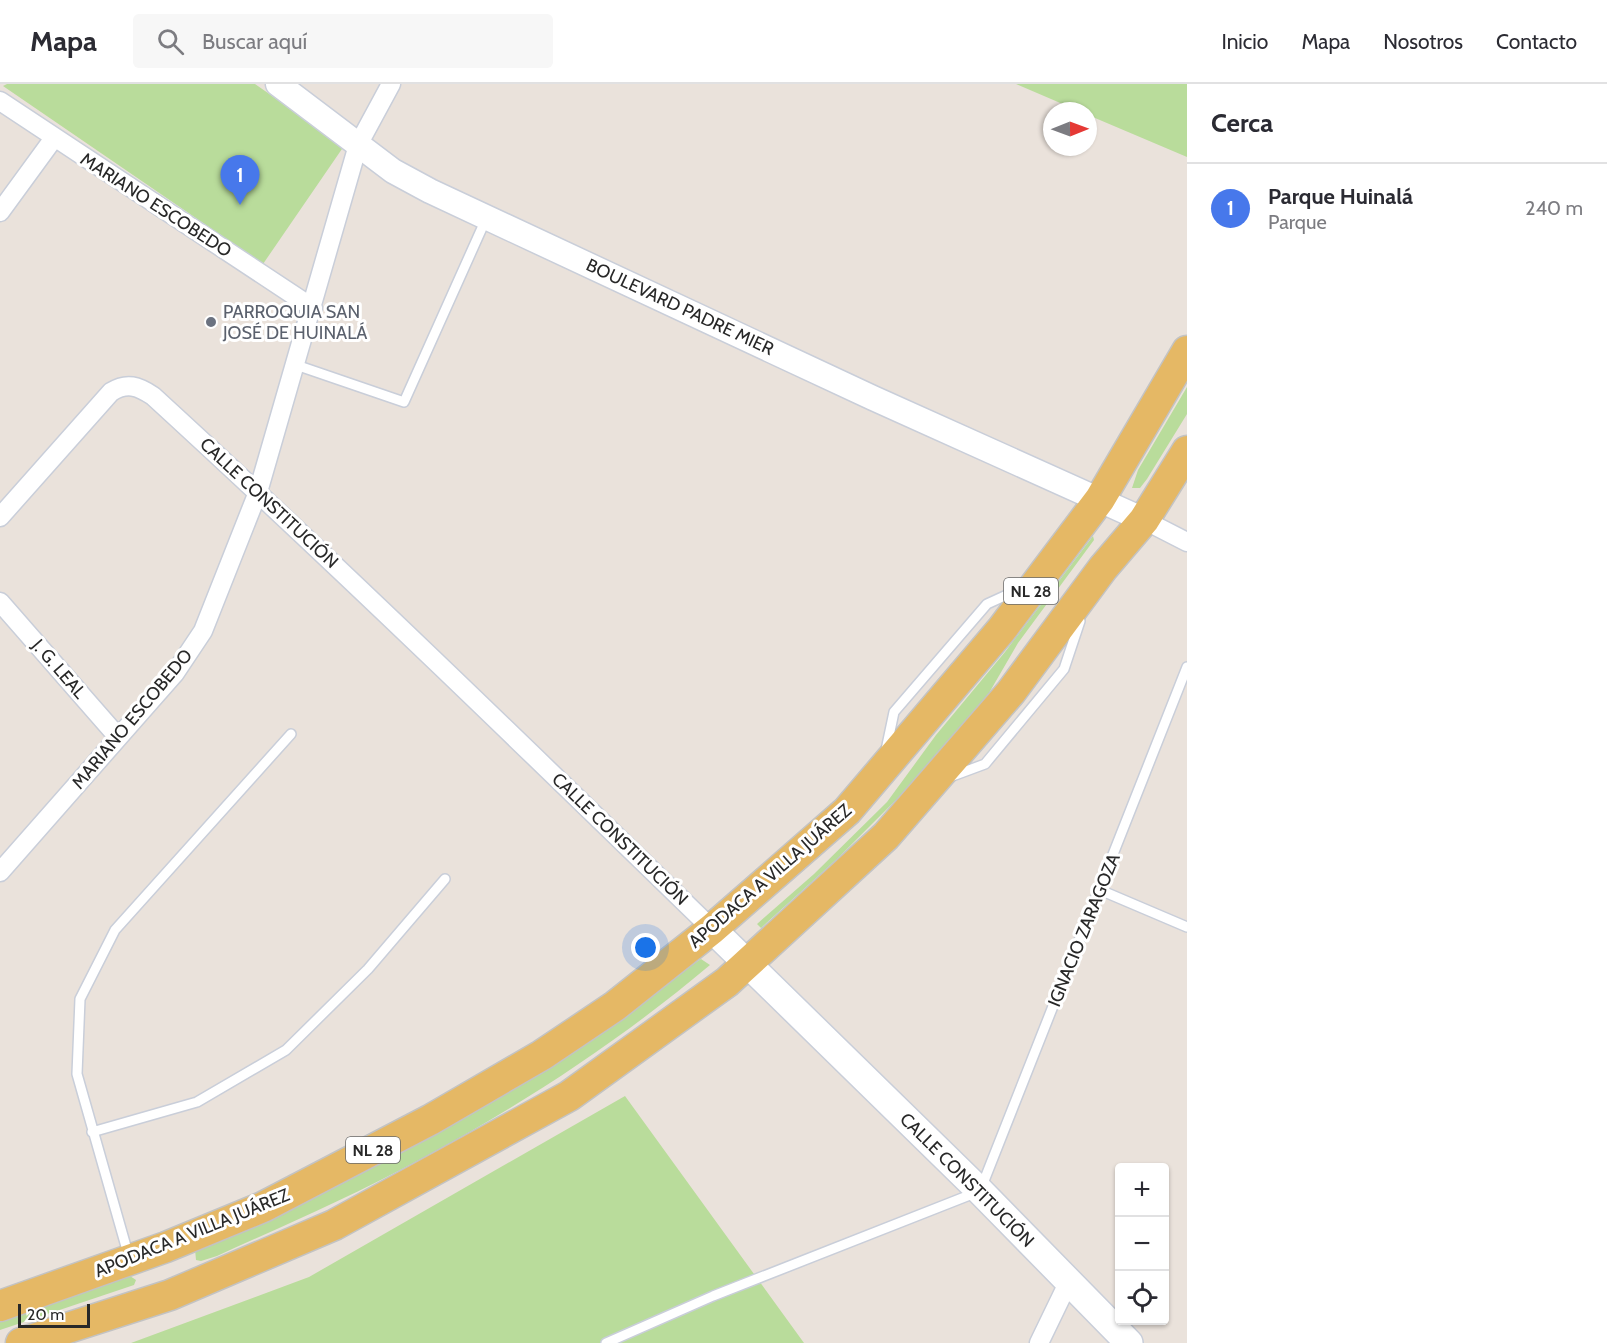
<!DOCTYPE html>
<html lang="es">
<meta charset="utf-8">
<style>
:root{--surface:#fff;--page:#f7f7f7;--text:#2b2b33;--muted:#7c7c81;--line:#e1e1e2;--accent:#4778eb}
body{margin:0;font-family:Cabin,sans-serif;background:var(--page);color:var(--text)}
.controls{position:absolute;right:18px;bottom:18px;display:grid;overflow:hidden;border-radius:6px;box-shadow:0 2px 4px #0004}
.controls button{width:54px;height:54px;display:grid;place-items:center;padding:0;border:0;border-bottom:2px solid var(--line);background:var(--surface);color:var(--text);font:30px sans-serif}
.compass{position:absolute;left:1043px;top:18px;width:54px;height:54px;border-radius:50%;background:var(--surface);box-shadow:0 2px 4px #0004;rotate:89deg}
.scale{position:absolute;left:18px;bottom:15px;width:72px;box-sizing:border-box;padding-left:6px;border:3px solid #282828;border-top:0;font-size:16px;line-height:21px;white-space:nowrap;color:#282828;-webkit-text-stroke:4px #fff;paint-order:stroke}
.you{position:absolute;left:646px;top:864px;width:21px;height:21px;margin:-15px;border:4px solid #fff;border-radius:50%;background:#1a73e8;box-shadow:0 0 0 9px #1a73e833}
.badge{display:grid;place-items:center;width:39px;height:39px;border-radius:50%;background:var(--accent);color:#fff;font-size:20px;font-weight:700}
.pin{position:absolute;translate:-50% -50px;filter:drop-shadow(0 2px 3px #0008)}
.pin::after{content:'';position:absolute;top:32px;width:21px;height:18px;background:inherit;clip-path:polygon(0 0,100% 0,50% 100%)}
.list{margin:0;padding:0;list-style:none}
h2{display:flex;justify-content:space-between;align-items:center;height:78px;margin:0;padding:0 24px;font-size:26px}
h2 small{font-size:20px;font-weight:400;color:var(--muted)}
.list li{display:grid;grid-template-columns:39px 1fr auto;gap:18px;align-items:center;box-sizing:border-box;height:90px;padding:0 24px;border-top:2px solid var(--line)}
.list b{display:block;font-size:22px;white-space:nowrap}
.list p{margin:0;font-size:20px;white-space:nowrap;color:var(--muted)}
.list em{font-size:20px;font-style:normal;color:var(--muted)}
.icon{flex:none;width:33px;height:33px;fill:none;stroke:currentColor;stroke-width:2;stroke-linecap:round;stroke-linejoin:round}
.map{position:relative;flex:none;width:1187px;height:1259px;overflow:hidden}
header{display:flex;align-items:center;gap:36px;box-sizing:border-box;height:84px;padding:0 30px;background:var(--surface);border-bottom:2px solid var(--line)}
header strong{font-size:28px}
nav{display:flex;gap:33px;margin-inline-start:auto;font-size:21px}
.search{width:420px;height:54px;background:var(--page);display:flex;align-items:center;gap:15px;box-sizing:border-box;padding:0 21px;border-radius:6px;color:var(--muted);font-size:22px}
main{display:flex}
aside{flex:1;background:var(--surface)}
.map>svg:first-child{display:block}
.green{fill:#b9dc9b}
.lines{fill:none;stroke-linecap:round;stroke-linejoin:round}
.service-casing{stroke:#c9ced9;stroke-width:12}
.minor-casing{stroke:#c9ced9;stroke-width:21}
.tertiary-casing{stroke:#c9ced9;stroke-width:27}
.secondary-casing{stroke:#c9ced9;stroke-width:30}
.primary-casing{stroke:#c3c3c3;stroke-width:33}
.service{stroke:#fff;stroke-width:9}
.minor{stroke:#fff;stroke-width:18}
.tertiary{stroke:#fff;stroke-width:24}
.secondary{stroke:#fff;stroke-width:27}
.primary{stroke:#e5b865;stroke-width:30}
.worship-dot{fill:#6b7280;stroke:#fff;stroke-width:2}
.labels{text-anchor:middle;stroke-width:6;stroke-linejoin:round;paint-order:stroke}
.shield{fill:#fff;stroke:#686868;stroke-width:1.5}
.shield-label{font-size:16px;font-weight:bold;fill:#282828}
.street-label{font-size:18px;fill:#282828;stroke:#fff}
.worship-label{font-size:18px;fill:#5b616d;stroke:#fff;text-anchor:start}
</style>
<header>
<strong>Mapa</strong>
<div class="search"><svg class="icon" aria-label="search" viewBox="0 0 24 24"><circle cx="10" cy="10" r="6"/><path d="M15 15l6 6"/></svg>Buscar aquí</div>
<nav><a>Inicio</a><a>Mapa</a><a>Nosotros</a><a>Contacto</a></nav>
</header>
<main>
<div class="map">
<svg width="1187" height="1259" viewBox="0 0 1187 1259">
<rect width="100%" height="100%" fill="#eae2db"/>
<path class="green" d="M 7,0 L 255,0 L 344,62 L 263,180 L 3,2 Z
M 1016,0 L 1187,0 L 1187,73 L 1088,31 L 1088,27 L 1079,27 Z
M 1187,303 L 1187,330 L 1147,395 L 1140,404 L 1132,404 L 1138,386 Z
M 1093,452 L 1094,456 L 1018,559 L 989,609 L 932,680 L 839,773 L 761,844 L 757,840 L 814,790 L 887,718 L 936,651 L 1005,568 Z
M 701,875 L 710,881 C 621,956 522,1021 419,1076 C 353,1112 285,1141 217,1172 L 201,1177 L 196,1176 L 195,1165 L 355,1093 L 451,1040 Z
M 625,1012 L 804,1259 L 131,1259 L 309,1193 Z
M 127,1190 L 136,1196 L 134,1201 L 0,1246 L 0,1231 Z"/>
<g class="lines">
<g class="service-casing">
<path id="service" d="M 296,281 L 404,318 L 486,135
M 886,666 L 894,628 L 987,520 L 1020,505
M 950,693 L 985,680 L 1064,585 L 1080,537
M 1100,806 L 1187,843
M 92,1048 L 197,1018 L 286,966 L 368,885 L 445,795
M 129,1173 L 77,990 L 80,915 L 115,846 L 291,650
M 606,1259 L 713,1212 L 980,1107 L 1187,583"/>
</g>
<g class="minor-casing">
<path id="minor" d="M 0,17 L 313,224
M 0,128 L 54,54
M 0,433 L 111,308 C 127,298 138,302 153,312 C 343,486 527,665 712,845
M 1144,436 L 1187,458
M 0,518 L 118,653
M 0,788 L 175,589 L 203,547 L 258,408 L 358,61 L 391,0
M 1039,1259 L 1068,1199"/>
</g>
<g class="tertiary-casing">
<path id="tertiary" d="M 278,0 L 393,87 L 430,107 L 873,314 L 1144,436"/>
</g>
<g class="secondary-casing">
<path id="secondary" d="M 712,845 L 980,1107 L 1129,1259"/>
</g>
<g class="primary-casing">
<path id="primary" d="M 0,1222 L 166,1163 L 263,1123 L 430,1036 L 542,971 L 615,922 L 712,845 L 847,727 L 1002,545 L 1100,415 L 1187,267
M 21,1259 L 170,1211 L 334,1141 L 569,1012 L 727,898 L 886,752 L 1011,608 L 1103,484 L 1144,436 L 1187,367"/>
</g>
<use href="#service" class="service"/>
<use href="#minor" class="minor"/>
<use href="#tertiary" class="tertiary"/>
<use href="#secondary" class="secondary"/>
<use href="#primary" class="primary"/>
</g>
<circle class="worship-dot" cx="211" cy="238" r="6"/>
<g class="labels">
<g class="shield">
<rect x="1004" y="494" width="54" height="26" rx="4.5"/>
<rect x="346" y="1053" width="54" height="26" rx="4.5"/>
</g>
<g class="shield-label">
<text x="1031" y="513">NL 28</text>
<text x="373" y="1072">NL 28</text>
</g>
<g class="street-label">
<text transform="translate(156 121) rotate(33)" y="6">MARIANO ESCOBEDO</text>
<text transform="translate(680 223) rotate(25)" y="6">BOULEVARD PADRE MIER</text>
<text transform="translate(269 419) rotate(43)" y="6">CALLE CONSTITUCIÓN</text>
<text transform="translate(59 585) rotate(49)" y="6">J. G. LEAL</text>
<text transform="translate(132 635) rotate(-50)" y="6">MARIANO ESCOBEDO</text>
<text transform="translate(620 755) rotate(44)" y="6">CALLE CONSTITUCIÓN</text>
<text transform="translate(770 792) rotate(-41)" y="6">APODACA A VILLA JUÁREZ</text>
<text transform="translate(1084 846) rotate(-68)" y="6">IGNACIO ZARAGOZA</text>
<text transform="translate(967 1096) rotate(45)" y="6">CALLE CONSTITUCIÓN</text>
<text transform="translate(192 1149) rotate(-22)" y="6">APODACA A VILLA JUÁREZ</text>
</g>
<g class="worship-label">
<text x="223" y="234">PARROQUIA SAN<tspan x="223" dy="21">JOSÉ DE HUINALÁ</tspan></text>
</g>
</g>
</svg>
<div class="controls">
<button>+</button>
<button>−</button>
<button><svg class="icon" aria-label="locate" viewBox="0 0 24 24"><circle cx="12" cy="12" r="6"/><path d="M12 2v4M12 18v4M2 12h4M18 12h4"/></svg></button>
</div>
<svg class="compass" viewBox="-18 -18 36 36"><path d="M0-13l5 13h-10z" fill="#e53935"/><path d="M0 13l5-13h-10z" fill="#7c7c81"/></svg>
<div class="scale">20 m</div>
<div class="you"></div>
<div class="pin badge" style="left:240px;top:121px">1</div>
</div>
<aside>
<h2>Cerca<small></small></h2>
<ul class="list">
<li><span class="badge">1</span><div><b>Parque Huinalá</b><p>Parque</p></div><em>240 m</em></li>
</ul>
</aside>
</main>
